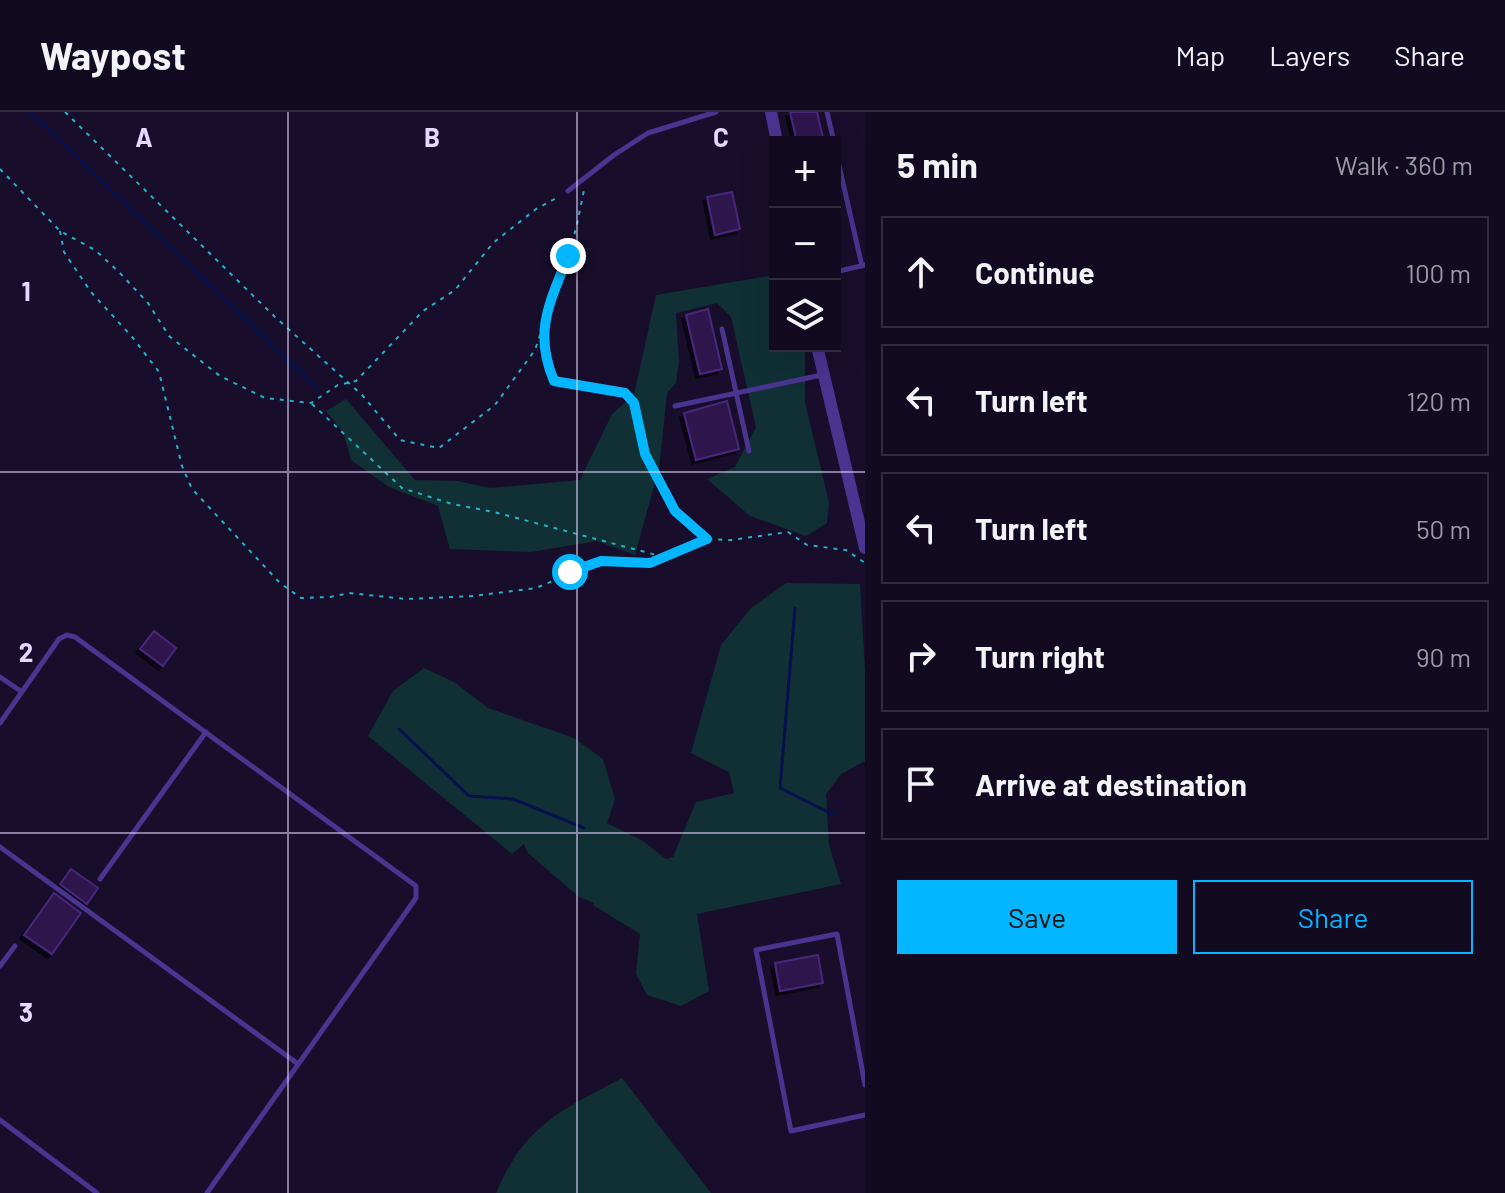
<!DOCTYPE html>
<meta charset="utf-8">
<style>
:root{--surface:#120a20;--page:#1f182d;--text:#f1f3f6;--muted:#9c9aa5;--line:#312b3e;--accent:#04b6ff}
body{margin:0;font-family:Barlow,sans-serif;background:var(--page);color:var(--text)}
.controls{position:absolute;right:24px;top:24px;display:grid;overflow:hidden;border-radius:0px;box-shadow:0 8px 32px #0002}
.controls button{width:72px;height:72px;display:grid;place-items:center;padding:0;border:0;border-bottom:2px solid var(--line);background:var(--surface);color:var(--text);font:40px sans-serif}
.stop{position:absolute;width:24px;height:24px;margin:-18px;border:6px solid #04b6ff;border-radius:50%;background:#fff}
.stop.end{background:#04b6ff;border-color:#fff;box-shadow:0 2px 8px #0008}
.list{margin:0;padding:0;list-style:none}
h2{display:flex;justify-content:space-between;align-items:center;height:104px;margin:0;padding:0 32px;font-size:34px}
h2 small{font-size:26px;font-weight:400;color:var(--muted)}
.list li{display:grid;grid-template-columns:52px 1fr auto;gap:24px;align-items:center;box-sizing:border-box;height:112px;margin:0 16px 16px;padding:0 16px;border:2px solid var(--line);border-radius:0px}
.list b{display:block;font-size:30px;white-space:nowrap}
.list em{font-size:26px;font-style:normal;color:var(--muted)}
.actions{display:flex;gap:16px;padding:24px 32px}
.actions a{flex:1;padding:18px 0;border:2px solid var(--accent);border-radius:0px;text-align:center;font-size:28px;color:var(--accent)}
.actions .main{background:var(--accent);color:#111}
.icon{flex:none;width:44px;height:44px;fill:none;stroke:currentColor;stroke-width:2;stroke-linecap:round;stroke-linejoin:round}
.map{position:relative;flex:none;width:865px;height:1081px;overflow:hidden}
header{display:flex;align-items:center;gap:48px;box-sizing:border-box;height:112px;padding:0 40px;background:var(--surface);border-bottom:2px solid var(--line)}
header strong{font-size:38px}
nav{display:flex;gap:44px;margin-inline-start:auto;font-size:28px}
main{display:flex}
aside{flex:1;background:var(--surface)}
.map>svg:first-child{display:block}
.green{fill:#103036}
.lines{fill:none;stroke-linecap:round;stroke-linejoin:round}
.stream{stroke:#05114d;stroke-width:3}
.building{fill:#2d184e;stroke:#48277c;stroke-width:2;filter:url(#shadow)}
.path{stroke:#23b2c8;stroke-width:2;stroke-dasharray:4 6;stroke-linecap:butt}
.service{stroke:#49348f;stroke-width:5}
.tertiary{stroke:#49348f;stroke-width:12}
.route{stroke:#04b6ff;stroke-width:10}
.grid{fill:none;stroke:#e4d8ff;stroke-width:2;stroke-opacity:0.55}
.grid-label{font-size:26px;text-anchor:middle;font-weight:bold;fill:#e4d8ff;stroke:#180e2b;stroke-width:7;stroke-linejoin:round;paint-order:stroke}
</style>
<header>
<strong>Waypost</strong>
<nav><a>Map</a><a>Layers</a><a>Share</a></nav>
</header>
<main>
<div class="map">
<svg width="865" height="1081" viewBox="0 0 865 1081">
<defs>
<filter id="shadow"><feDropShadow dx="-4" dy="4" stdDeviation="0" flood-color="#0009"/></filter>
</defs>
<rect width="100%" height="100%" fill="#180e2b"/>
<path class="green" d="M 775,163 L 775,234 L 805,234 L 805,290 L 829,391 L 827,411 L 806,424 L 750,404 L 707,367 L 735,355 L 756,315 L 731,205 L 717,191 L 676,201 L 679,248 L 676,271 L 667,281 L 659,356 L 635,443 L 597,429 L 531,440 L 450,437 L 438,394 L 389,375 L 351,348 L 343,320 L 326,299 L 346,287 L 415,368 L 457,369 L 490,376 L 580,368 L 612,302 L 634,283 L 656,183 Z
M 786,471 L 860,472 L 865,559 L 865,649 L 841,662 L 826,682 L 829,733 L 841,772 L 697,802 L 709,879 L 681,894 L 647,883 L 636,862 L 640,822 L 593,793 L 594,791 L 579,785 L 528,741 L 524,732 L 512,742 L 368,624 L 393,579 L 424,556 L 454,570 L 488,596 L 574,626 L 603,647 L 615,687 L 607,711 L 643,729 L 666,747 L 673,745 L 696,690 L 734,681 L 729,660 L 691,641 L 721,533 L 751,496 Z
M 622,966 L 711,1081 L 496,1081 C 525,1013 560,999 622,966 Z"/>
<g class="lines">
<path class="stream" d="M 30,0 L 318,277
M 795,496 L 780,676 L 834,703
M 399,617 L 469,684 L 513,687 L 584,716"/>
</g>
<path class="building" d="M 790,0 L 817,0 L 824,30 L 797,30 Z
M 732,80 L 740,117 L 715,123 L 707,85 Z
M 708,197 L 722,257 L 700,262 L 686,203 Z
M 727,289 L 739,337 L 696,348 L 684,301 Z
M 154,519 L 176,536 L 163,554 L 140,537 Z
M 71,757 L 98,776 L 87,792 L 60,772 Z
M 54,781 L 81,801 L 52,842 L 24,823 Z
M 818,843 L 823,871 L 780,879 L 775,851 Z"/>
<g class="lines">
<path class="path" d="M 65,0 L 275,205 L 362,283 L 400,328 L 439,336 L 495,293 L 535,238 L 576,117 L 584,78
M 0,57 L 60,119 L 95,138 L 119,160 L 148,191 L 169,224 L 220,264 L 265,286 L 311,291 L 338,273 L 356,269 L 423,199 L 455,178 L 493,131 L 536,97 L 560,84
M 60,119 L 64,140 L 91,180 L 133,226 L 159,260 L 182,354 L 192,377 L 280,471 L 301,486 L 330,485 L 349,481 L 406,487 L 473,484 L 536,476 L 601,449 L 650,451 L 707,427 L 731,428 L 788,420 L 807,433 L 846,438 L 865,451
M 543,217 L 545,247 L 554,269 L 625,281 L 634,291 L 645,342 L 675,399 L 706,426
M 312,292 L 402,376 L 452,392 L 494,400 L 664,445"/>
<path class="service" d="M 827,0 L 834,30
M 835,36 L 862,154
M 568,79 L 614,43 L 648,21 L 716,0
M 835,160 L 865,153
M 722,217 L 749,339
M 675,294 L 822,263
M 0,565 L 22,580
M 0,611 L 59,527 L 67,523 L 75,525 L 416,774 L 416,786 L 207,1081
M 0,735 L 298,952
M 100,767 L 206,620
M 0,854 L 15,834
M 865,973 L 837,822 L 756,838 L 791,1019 L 865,1003
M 0,1008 L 97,1081"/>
<path class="tertiary" d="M 771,0 L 777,30
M 817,234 L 865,436"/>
</g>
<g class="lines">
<path class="route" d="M 568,144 C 550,191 533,219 554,269 L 625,281 L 634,291 L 645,342 L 675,399 L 707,427 L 650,451 L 601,449 L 570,460"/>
</g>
<path class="grid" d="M 288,0 L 288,1081M 577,0 L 577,1081M 0,360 L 865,360M 0,721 L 865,721"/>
<g class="grid-label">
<text x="144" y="35">A</text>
<text x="432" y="35">B</text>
<text x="721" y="35">C</text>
<text x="26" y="189">1</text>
<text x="26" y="550">2</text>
<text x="26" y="910">3</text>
</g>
</svg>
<div class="controls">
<button>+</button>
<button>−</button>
<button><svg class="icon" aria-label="layers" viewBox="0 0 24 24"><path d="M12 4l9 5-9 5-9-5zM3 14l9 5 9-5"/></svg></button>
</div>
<div class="stop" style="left:570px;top:460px"></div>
<div class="stop end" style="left:568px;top:144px"></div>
</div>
<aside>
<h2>5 min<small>Walk · 360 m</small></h2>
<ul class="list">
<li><svg class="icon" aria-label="ahead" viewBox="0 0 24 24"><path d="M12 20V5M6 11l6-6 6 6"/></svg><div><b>Continue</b></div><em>100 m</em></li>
<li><svg class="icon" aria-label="left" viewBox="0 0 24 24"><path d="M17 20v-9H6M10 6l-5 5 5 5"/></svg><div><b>Turn left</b></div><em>120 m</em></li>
<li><svg class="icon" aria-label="left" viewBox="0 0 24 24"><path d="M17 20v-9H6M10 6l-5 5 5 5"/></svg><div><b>Turn left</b></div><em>50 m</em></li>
<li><svg class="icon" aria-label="right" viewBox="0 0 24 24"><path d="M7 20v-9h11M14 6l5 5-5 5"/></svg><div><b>Turn right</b></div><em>90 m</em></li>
<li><svg class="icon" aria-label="arrive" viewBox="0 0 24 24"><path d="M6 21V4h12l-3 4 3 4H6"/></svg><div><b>Arrive at destination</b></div></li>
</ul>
<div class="actions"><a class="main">Save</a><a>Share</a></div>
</aside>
</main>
